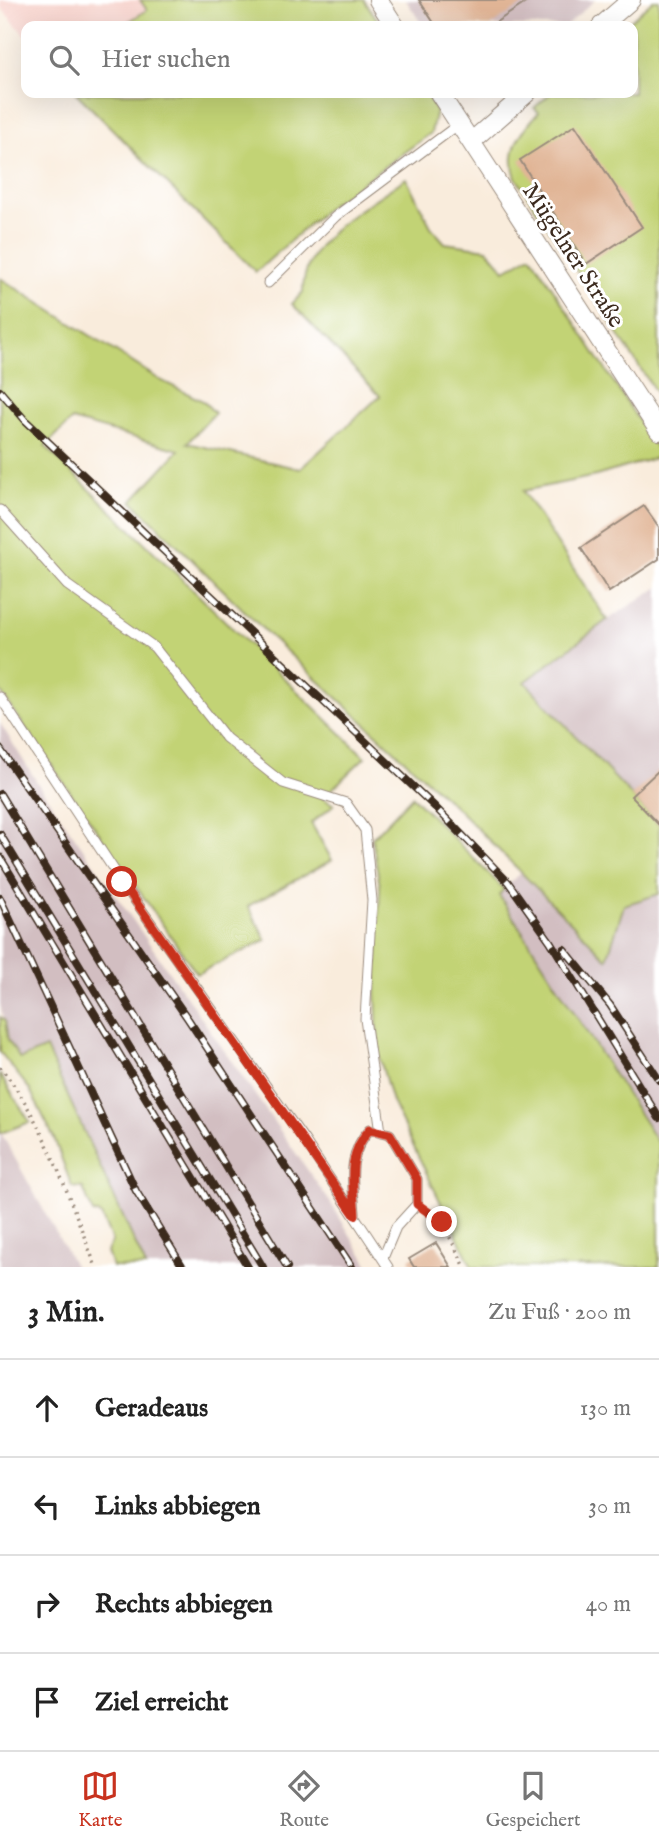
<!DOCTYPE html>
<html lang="de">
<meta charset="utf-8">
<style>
:root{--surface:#fff;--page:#f6f6f6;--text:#222;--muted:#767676;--line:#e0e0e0;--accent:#c8321e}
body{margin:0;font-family:"IM FELL English",serif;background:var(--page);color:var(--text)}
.stop{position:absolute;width:21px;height:21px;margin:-16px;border:5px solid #c8321e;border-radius:50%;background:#fff}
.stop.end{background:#c8321e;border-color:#fff;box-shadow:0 2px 7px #0008}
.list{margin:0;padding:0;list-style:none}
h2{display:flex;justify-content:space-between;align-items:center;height:91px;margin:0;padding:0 28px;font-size:30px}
h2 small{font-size:23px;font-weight:400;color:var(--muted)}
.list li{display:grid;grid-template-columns:46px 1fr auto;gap:21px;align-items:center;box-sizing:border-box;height:98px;padding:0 28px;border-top:2px solid var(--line)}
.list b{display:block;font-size:26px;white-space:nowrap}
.list em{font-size:23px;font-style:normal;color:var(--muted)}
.icon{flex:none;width:38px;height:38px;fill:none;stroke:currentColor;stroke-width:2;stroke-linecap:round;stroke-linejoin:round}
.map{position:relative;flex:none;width:659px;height:1267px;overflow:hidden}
.search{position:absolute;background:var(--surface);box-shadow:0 7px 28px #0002;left:21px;right:21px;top:21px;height:77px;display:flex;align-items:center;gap:18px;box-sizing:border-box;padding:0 24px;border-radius:14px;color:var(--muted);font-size:26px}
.sheet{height:483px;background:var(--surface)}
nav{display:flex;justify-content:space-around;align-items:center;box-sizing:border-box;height:98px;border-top:2px solid var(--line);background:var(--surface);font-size:19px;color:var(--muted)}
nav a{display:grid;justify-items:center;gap:4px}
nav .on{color:var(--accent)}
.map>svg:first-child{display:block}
.built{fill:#f7d0c9}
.industrial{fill:#d2bec1}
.green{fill:#c2d375;stroke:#7e7e4a;stroke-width:2}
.building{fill:#e1b596}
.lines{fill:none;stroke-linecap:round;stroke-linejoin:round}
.service-casing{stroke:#9a8b7d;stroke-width:11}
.minor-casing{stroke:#9a8b7d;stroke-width:20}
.path{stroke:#9a8b7d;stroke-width:3.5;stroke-dasharray:2 5;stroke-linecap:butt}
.service{stroke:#fff;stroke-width:9}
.minor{stroke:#fff;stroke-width:18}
.rail-casing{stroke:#3b2a1e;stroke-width:8}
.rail{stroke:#fff;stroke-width:5;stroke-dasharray:16;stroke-linecap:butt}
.route{stroke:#c8321e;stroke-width:9}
.labels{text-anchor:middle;stroke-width:6;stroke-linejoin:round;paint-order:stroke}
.street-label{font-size:24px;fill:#3b2a1e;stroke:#fff}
</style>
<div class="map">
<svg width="659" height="1267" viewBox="0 0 659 1267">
<rect width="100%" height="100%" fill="#fff"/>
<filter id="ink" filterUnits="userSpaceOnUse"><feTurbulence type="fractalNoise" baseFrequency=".0143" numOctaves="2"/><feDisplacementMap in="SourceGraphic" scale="14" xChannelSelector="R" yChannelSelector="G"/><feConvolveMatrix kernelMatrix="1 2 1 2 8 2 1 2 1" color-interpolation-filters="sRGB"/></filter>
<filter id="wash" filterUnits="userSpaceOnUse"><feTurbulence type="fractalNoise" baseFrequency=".00686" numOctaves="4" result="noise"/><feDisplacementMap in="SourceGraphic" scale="28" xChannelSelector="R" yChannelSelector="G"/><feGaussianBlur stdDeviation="1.57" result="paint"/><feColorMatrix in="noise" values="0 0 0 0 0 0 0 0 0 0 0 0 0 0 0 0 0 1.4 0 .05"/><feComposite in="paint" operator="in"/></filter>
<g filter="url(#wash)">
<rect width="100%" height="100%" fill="#f9ecdc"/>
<path class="built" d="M 0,0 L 140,0 L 147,10 L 122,26 L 26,26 L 26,37 L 0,6 Z"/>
<path class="industrial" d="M 406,0 L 595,0 L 566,26 L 423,26 Z
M 659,587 L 659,825 L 524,682 L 607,620 Z
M 0,723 L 40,787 L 330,1202 L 370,1267 L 146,1267 L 46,1049 L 20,1059 L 8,1040 L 0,1004 Z
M 520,873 L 607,959 L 624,905 L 659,894 L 659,1145 L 498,894 Z
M 0,1133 L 1,1133 L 75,1267 L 0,1267 Z"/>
<path class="green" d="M 140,0 L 364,0 L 382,26 L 122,26 L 147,10 Z
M 653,0 L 659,0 L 659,397 L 516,178 C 506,150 520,133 539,112 L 534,108 L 551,93 L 633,93 L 633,26 L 624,26 Z
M 76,93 L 425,93 L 436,110 L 431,133 L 328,207 L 256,272 Z
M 406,178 L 431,227 L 445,243 L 487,249 L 505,270 L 531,255 L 659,452 L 659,457 L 596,476 L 523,491 L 607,620 L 525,682 L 659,825 L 659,894 L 624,905 L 607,959 L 460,811 L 270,636 L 132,501 L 179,450 L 72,420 L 45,446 L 365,757 L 323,798 L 334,805 L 311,823 L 332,860 L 248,906 L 266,940 L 197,974 L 0,691 L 0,278 L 160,380 L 203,401 L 215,413 L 187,443 L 300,469 L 380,396 L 292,304 L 303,292 C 302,238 368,206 406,178 Z
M 412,796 L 504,889 L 499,895 L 659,1145 L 659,1267 L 472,1267 L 392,1102 L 378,1052 L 376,993 L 380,887 L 372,838 Z
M 0,1017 L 5,1021 L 8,1040 L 20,1059 L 46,1048 L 146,1267 L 112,1267 L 107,1252 L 112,1241 L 101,1215 L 93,1213 L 83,1188 L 72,1187 L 54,1138 L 30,1090 L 0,1052 Z
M 0,1075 L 30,1122 L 1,1133 L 0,1133 Z"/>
<g id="blocks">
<path class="building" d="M 419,0 L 530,0 L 490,26 L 436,26 Z
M 575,125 L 642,227 L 586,264 L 520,160 Z
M 644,506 L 659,527 L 659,559 L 609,592 L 581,548 Z
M 659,770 L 659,825 L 631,796 Z
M 436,1243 L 451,1267 L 414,1267 L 409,1259 Z"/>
</g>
</g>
<g filter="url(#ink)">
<use href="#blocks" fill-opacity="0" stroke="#9a8b7d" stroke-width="2"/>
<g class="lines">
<g class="service-casing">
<path id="service" d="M 268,283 L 336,216 L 459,124
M 0,510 L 67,585 L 154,647 L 226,738 L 283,783 L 346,803 L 365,830 L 372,900 L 365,1019 L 381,1132
M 0,697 L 122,882 L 305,1141 L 388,1267
M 355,1214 C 353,1181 346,1155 370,1129 L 390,1134 L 417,1179 L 417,1204 L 396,1227 L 383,1258"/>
</g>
<g class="minor-casing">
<path id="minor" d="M 378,0 L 395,26
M 601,26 L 631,0
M 439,93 L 471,142 L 527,93
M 471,142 L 659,431"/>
</g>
<path class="path" d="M 0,1067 C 45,1121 70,1202 96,1267
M 427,1212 L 442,1222 L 465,1267"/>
<use href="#service" class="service"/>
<use href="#minor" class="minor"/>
<g class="rail-casing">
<path id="rail" d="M 0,391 L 25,420 L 435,807 L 508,882 L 550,941 L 659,1118
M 0,749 L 188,1019 L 352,1267
M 0,794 L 287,1267
M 0,834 L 263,1267
M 0,857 L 248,1267
M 0,898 L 136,1191 L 183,1267
M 564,949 L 610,1005 L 659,1080"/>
</g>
<use href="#rail" class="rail"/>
</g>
</g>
<g class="lines" filter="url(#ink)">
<path class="route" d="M 122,882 L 355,1215 C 353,1182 346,1155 370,1129 L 390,1134 L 417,1179 L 417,1204 L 442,1222"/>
</g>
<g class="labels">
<g class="street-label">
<text transform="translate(574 255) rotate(57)" y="8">Mügelner Straße</text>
</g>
</g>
</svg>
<div class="stop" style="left:122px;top:882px"></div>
<div class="stop end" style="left:442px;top:1222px"></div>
<div class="search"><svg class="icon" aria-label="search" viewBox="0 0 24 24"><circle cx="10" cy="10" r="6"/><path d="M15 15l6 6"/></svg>Hier suchen</div>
</div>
<section class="sheet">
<h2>3 Min.<small>Zu Fuß · 200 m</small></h2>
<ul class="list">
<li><svg class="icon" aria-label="ahead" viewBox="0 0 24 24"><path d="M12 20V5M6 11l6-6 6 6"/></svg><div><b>Geradeaus</b></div><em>130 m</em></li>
<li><svg class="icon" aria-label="left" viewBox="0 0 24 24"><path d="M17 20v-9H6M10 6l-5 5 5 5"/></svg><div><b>Links abbiegen</b></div><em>30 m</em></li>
<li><svg class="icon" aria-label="right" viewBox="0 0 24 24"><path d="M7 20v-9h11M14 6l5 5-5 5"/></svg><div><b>Rechts abbiegen</b></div><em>40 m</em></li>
<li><svg class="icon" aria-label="arrive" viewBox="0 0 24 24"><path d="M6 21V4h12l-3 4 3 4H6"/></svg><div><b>Ziel erreicht</b></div></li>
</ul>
</section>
<nav>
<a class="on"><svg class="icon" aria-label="map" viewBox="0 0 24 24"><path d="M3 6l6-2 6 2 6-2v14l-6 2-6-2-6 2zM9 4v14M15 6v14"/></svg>Karte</a>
<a><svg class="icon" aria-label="directions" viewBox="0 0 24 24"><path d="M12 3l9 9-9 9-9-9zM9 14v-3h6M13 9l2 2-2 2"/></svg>Route</a>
<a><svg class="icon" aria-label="saved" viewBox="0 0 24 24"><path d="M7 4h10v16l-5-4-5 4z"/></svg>Gespeichert</a>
</nav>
